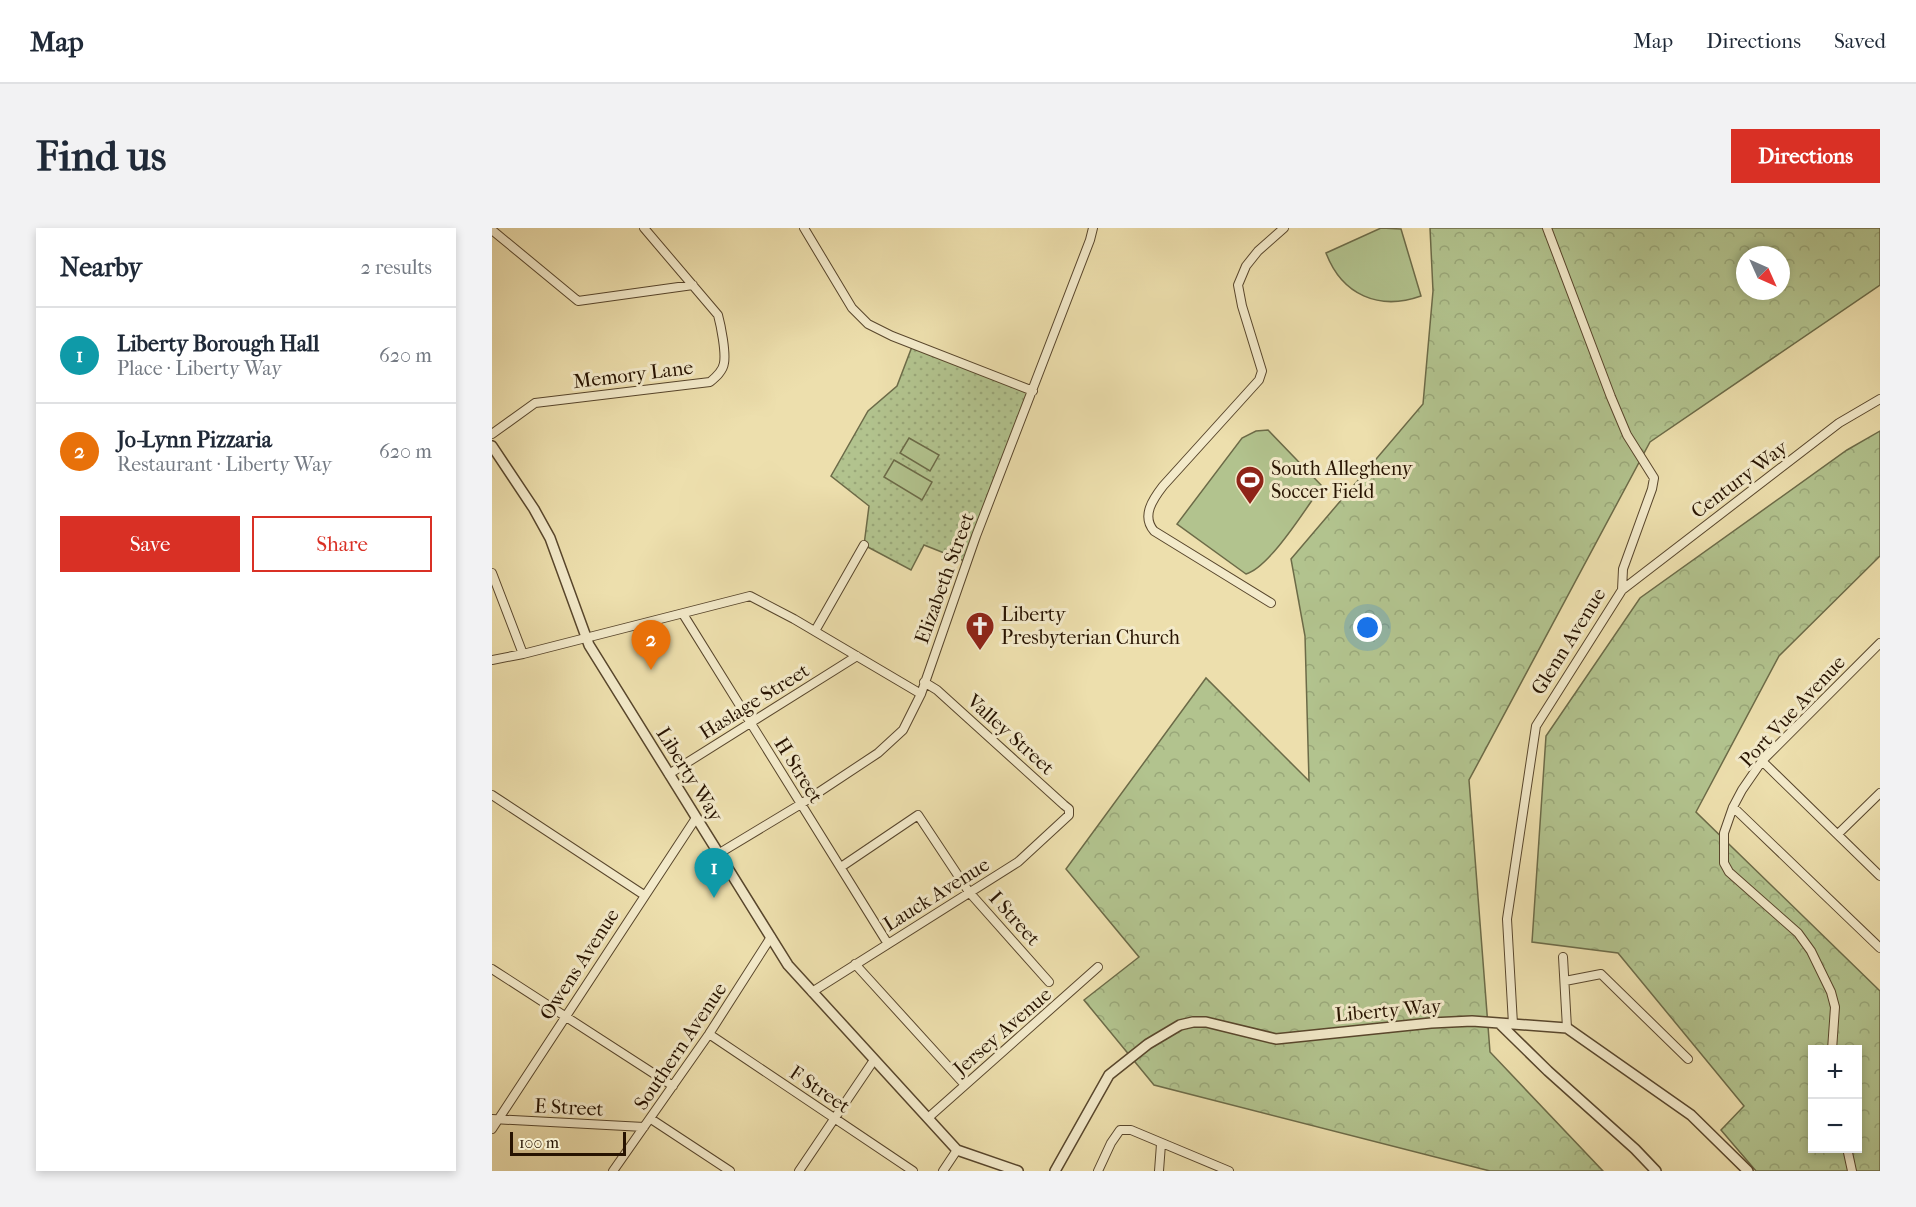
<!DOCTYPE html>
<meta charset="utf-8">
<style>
:root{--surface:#fff;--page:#f2f2f3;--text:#1f2937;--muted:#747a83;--line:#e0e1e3;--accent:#d93025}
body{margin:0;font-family:"IM FELL French Canon",serif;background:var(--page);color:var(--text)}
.controls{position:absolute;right:18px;bottom:18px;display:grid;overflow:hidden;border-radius:0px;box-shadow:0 3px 9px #0003}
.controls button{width:54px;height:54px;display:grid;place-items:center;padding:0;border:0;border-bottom:2px solid var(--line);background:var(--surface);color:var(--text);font:30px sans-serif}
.compass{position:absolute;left:1244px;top:18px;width:54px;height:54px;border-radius:50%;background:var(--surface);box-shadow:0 3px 9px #0003;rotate:135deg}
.scale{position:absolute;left:18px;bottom:15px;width:116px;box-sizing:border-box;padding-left:6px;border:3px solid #271301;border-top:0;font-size:16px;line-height:21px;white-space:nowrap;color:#271301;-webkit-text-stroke:4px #f3eaca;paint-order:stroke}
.you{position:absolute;left:876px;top:400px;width:21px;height:21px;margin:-15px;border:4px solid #fff;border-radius:50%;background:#1a73e8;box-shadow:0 0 0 9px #1a73e833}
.badge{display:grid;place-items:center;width:39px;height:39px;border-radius:50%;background:var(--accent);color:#fff;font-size:20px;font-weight:700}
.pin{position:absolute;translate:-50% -50px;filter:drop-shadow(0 2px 3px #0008)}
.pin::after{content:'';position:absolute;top:32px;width:21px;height:18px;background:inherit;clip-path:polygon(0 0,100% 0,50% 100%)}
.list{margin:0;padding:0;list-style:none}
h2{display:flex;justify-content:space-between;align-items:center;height:78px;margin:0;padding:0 24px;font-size:26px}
h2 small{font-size:20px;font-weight:400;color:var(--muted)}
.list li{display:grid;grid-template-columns:39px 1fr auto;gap:18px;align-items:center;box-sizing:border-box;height:96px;padding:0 24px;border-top:2px solid var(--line)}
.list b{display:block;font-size:22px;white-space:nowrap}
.list p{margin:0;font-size:20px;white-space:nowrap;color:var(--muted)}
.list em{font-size:20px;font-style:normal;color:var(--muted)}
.actions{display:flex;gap:12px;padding:18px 24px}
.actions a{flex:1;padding:14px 0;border:2px solid var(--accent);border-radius:0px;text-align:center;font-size:21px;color:var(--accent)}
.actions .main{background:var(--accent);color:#fff}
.map{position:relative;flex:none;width:1388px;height:943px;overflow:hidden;border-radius:0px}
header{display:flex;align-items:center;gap:36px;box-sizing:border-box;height:84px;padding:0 30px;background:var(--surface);border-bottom:2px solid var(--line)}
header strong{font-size:28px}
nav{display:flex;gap:33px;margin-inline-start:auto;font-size:21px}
.intro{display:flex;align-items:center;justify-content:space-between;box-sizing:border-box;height:144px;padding:0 36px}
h1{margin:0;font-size:42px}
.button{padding:15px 27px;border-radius:0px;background:var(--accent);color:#fff;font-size:21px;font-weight:700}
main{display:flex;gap:36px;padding:0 36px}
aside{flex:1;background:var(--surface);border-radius:0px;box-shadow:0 3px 9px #0003}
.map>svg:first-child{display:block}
.grass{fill:url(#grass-dots);stroke:#6c6b48;stroke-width:1.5}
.forest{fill:url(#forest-crowns);stroke:#6c6b48;stroke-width:1.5;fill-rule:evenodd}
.garden{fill:#b2c38e;stroke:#6c6b48;stroke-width:1.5}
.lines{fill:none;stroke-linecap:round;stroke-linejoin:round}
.minor-casing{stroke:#58462c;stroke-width:10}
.tertiary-casing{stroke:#58462c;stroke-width:12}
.minor{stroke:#f3eaca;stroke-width:8}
.tertiary{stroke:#f3eaca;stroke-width:9}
.labels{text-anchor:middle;stroke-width:6;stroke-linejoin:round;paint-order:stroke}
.street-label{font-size:20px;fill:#271301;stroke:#f3eaca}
.poi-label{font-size:20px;fill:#271301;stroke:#f3eaca;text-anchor:start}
</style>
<header>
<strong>Map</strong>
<nav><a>Map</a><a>Directions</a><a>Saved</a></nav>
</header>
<div class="intro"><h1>Find us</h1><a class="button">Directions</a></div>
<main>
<aside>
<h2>Nearby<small>2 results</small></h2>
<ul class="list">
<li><span class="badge" style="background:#0f9aa8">1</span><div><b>Liberty Borough Hall</b><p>Place · Liberty Way</p></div><em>620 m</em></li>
<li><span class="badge" style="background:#e8710a">2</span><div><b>Jo-Lynn Pizzaria</b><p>Restaurant · Liberty Way</p></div><em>620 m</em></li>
</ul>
<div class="actions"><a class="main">Save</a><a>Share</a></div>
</aside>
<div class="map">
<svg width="1388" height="943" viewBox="0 0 1388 943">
<defs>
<pattern id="grass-dots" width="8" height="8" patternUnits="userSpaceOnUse" patternTransform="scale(1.5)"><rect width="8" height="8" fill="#b2c38e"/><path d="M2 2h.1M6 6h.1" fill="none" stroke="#99a779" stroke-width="1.8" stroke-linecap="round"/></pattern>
<pattern id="forest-crowns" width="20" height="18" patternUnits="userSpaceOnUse" patternTransform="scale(1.5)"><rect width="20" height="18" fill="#b2c38e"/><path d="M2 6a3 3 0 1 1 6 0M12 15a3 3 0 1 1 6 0" fill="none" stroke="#99a779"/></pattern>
</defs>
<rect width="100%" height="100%" fill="#eddfad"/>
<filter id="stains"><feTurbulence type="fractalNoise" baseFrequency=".00333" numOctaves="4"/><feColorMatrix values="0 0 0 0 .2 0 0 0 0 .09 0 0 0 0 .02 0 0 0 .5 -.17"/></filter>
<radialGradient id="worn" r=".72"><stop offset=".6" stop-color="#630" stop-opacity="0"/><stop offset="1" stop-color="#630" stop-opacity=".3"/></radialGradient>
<path class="grass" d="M 421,116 L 541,163 L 475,334 L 432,317 L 419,342 L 372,317 L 377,278 L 339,248 L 376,183 L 405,158 Z"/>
<path class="forest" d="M 938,0 L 1388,0 L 1388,57 L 1158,214 L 977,552 L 998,824 L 1111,943 L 998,943 L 662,857 L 592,772 L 647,729 L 574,641 L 714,450 L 817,553 L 813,408 L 799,331 L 931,176 L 941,63 ZM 1253,27 L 1289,27 L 1289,63 L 1253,63 Z
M 1388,203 L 1388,328 L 1287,428 L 1204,584 L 1388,763 L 1388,943 L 1264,943 L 1229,902 L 1252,878 L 1126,725 L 1040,714 L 1054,508 L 1148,370 L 1355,222 ZM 1320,822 L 1366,822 L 1366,920 L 1320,920 Z"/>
<path class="garden" d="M 889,0 L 909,1 L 929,68 C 887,83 850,67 834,25 Z
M 776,202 L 830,258 C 814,280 778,339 754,346 L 685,296 L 750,210 L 764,203 Z
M 417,210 L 447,227 L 438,243 L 408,225 Z
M 402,232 L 440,254 L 430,272 L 392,249 Z"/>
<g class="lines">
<g class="minor-casing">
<path id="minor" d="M 312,0 L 360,80 L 376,96 L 400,108 L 541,163
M 0,2 L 86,73 L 201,57
M 0,206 L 43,175 L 218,154 C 224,149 231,143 232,135 C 234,124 229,98 226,87 L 152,0
M 0,345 L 31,426
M 1130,362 L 1347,195 L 1388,171
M 779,375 L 662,303 C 649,288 661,271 671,258 L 767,152 L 770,143 L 750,78 L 746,57 L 754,38 L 766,23 L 792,0
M 191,386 L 396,716
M 323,403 L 372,317
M 0,432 L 31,426 L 258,368 L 302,391 L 429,466
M 1270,533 L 1388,648
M 177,546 L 365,428
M 0,567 L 152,667
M 1241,579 L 1388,720
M 1346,606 L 1388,565
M 226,626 L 309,576 L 386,525 L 411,502 L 429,466 L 484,308 L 598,12 L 601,0
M 349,639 L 426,587 L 477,664 L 557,754
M 1071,729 L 1075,800
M 363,736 L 473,857
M 0,741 L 181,858
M 1073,753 L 1109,746 L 1196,831
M 320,764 L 526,634 L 577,587 L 577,581 L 572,577 L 445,462 L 432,454
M 1021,796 L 1015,691 L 1044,498 L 1130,362 L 1131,341 L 1160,261 L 1162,250 L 1135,207 L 1119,169 L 1055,0
M 217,806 L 421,943
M 1340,822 L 1343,779 L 1339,764 L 1319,723 L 1306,705 L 1237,644 L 1232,635 L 1232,605 L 1241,579 L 1250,562 L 1270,533 L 1388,415
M 436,890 L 606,739
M 0,891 L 152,899
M 159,891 L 238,943
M 0,901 L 204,590
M 1355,920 L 1360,943
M 121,943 L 217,806 L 279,709
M 307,943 L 382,832
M 451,943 L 465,922
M 606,943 L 619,915 L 628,902 L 639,902 L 737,943
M 667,943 L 669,916"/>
</g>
<g class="tertiary-casing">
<path id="tertiary" d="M 0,218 L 42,281 L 58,310 L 97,417 L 296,737 L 465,922 L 526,943
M 1007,795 L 1056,843 L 1143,921 L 1164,943
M 563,943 L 617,847 L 656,816 L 688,797 L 701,794 L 714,794 L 784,811 L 939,795 L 980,793 L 1075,800 L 1199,887 L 1256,943"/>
</g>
<use href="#minor" class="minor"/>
<use href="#tertiary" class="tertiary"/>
</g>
<defs>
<g id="stadium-pin" transform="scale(1.5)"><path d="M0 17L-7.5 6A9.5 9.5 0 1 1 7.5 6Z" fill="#8f2418" stroke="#f3eaca"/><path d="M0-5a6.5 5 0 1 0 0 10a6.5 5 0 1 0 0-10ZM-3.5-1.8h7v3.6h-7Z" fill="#fff"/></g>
<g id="church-pin" transform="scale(1.5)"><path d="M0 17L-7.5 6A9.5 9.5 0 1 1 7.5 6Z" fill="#8f2418" stroke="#f3eaca"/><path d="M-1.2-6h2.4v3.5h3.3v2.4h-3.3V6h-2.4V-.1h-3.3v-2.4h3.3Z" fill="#fff"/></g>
</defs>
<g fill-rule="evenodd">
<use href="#stadium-pin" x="758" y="252"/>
<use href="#church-pin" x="488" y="398"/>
</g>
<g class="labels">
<g class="street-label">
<text transform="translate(141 146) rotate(-7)" y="7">Memory Lane</text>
<text transform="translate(1247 251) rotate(-37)" y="7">Century Way</text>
<text transform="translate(452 350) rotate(-70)" y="7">Elizabeth Street</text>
<text transform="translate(1076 413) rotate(-58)" y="7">Glenn Avenue</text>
<text transform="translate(262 473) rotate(-32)" y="7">Haslage Street</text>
<text transform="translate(1300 483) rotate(-47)" y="7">Port Vue Avenue</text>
<text transform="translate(519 506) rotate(42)" y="7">Valley Street</text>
<text transform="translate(307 542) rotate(58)" y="7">H Street</text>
<text transform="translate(198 546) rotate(58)" y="7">Liberty Way</text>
<text transform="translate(444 666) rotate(-32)" y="7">Lauck Avenue</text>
<text transform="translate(523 690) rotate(48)" y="7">I Street</text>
<text transform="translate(87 736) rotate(-57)" y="7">Owens Avenue</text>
<text transform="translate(896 782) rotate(-5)" y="7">Liberty Way</text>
<text transform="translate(510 803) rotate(-41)" y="7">Jersey Avenue</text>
<text transform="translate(188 818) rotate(-56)" y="7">Southern Avenue</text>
<text transform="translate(328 861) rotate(34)" y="7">F Street</text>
<text transform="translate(77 879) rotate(3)" y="7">E Street</text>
</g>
<g class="poi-label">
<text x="779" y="247">South Allegheny<tspan x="779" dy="23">Soccer Field</tspan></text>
<text x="509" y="393">Liberty<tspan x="509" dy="23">Presbyterian Church</tspan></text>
</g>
</g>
<rect width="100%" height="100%" filter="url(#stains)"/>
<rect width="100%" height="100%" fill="url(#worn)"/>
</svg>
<div class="controls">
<button>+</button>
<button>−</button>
</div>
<svg class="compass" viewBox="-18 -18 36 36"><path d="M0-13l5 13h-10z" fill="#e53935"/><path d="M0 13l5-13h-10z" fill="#747a83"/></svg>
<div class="scale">100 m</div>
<div class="you"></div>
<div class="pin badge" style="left:222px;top:670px;background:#0f9aa8">1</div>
<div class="pin badge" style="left:159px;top:442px;background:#e8710a">2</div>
</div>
</main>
